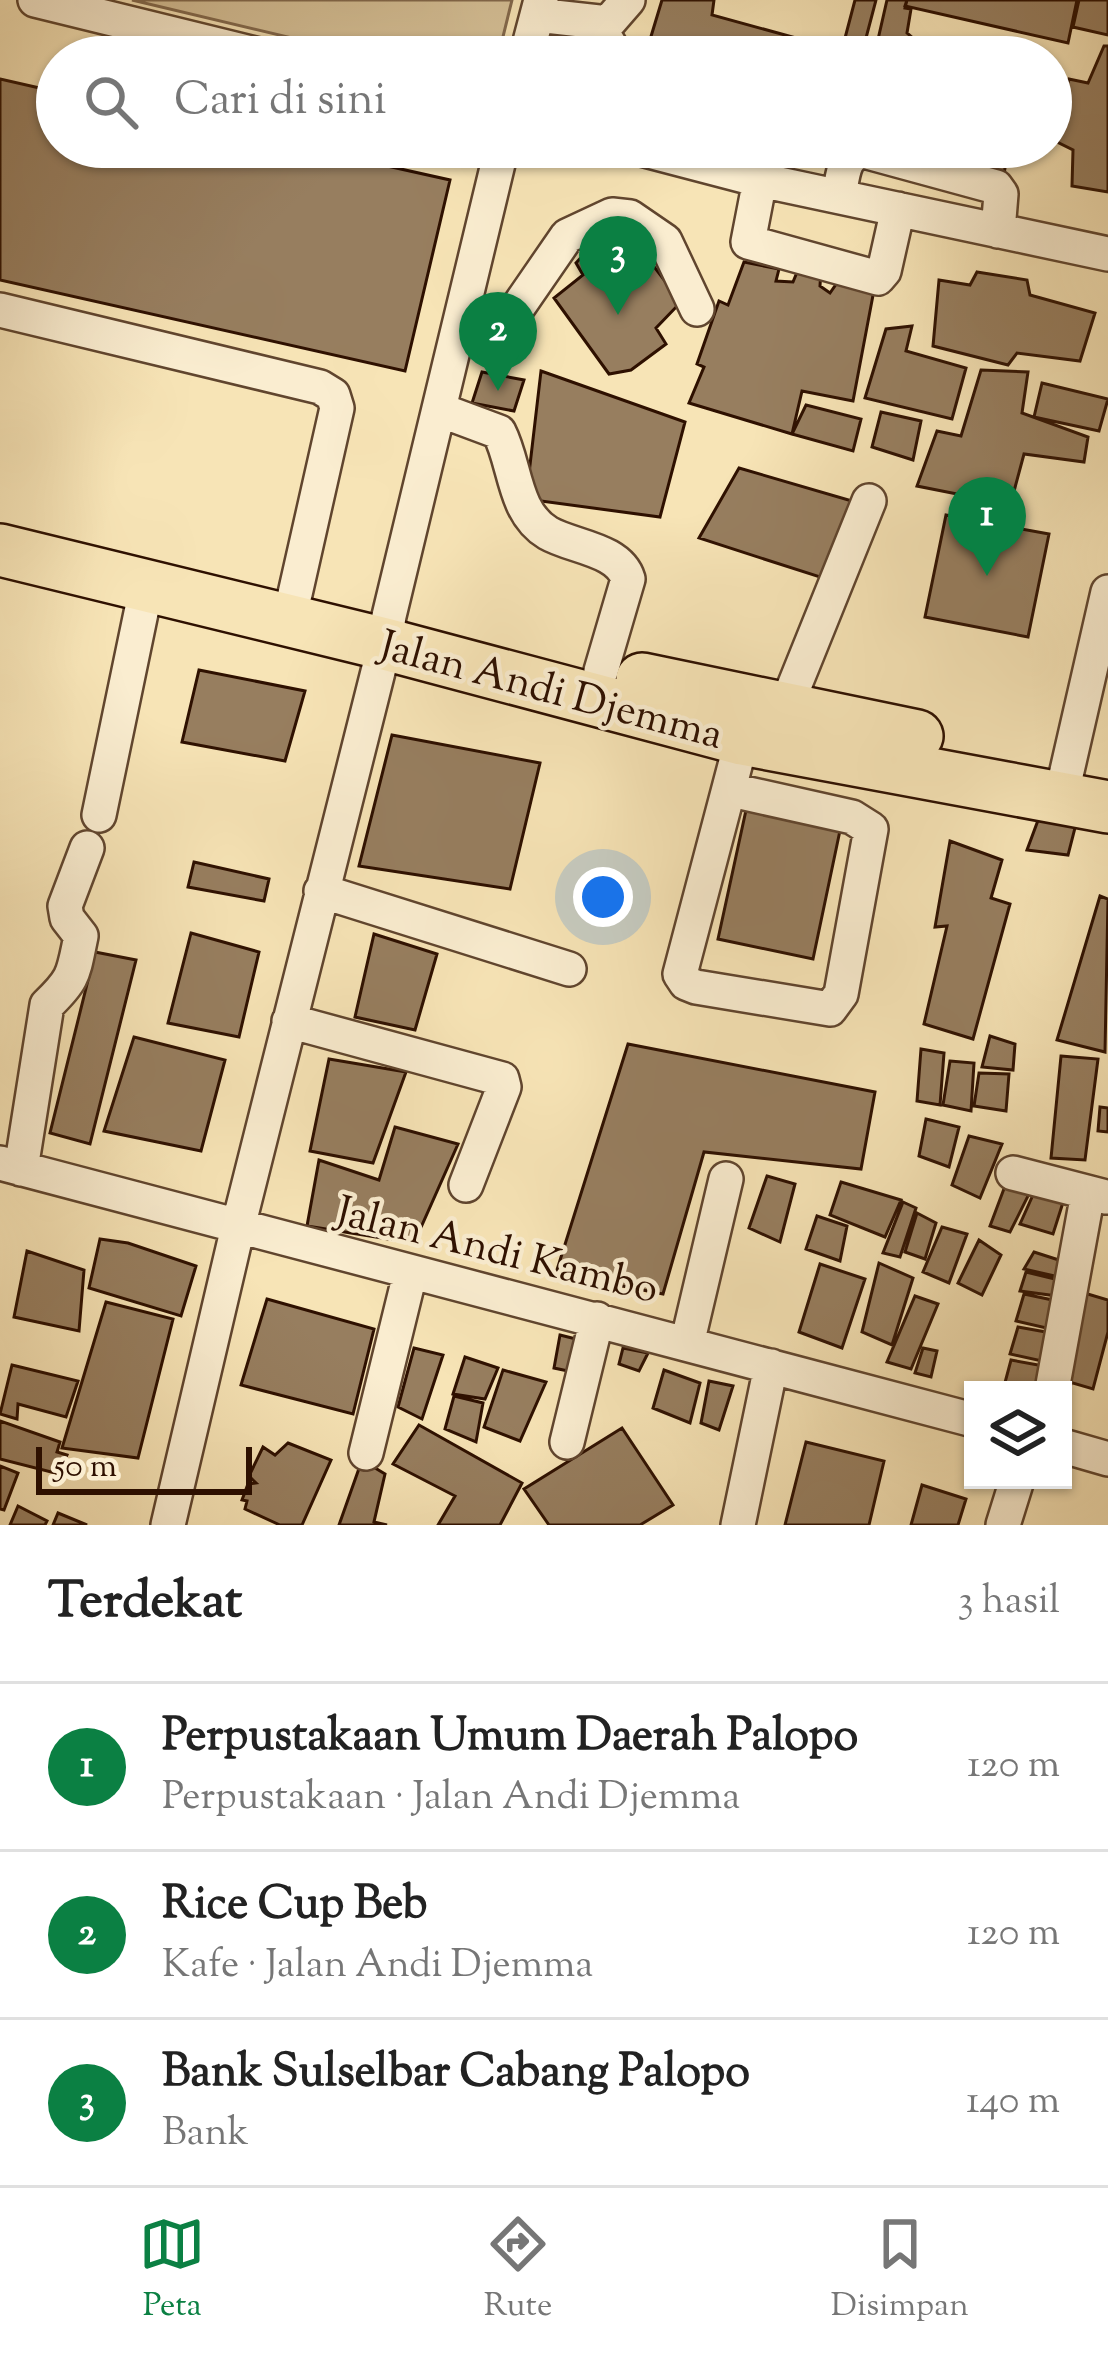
<!DOCTYPE html>
<html lang="id">
<meta charset="utf-8">
<style>
:root{--surface:#fff;--page:#f2f2f2;--text:#222;--muted:#767676;--line:#e0e0e0;--accent:#0b8043}
body{margin:0;font-family:"Sorts Mill Goudy",serif;background:var(--page);color:var(--text)}
.controls{position:absolute;right:36px;bottom:36px;display:grid;overflow:hidden;border-radius:0px;box-shadow:0 3px 9px #0004}
.controls button{width:108px;height:108px;display:grid;place-items:center;padding:0;border:0;border-bottom:3px solid var(--line);background:var(--surface);color:var(--text);font:60px sans-serif}
.scale{position:absolute;left:36px;bottom:30px;width:216px;box-sizing:border-box;padding-left:12px;border:6px solid #2e1000;border-top:0;font-size:33px;line-height:42px;white-space:nowrap;color:#2e1000;-webkit-text-stroke:9px #faedd0;paint-order:stroke}
.you{position:absolute;left:603px;top:897px;width:42px;height:42px;margin:-30px;border:9px solid #fff;border-radius:50%;background:#1a73e8;box-shadow:0 0 0 18px #1a73e833}
.badge{display:grid;place-items:center;width:78px;height:78px;border-radius:50%;background:var(--accent);color:#fff;font-size:39px;font-weight:700}
.pin{position:absolute;translate:-50% -99px;filter:drop-shadow(0 3px 6px #0008)}
.pin::after{content:'';position:absolute;top:63px;width:42px;height:36px;background:inherit;clip-path:polygon(0 0,100% 0,50% 100%)}
.list{margin:0;padding:0;list-style:none}
h2{display:flex;justify-content:space-between;align-items:center;height:156px;margin:0;padding:0 48px;font-size:51px}
h2 small{font-size:39px;font-weight:400;color:var(--muted)}
.list li{display:grid;grid-template-columns:78px 1fr auto;gap:36px;align-items:center;box-sizing:border-box;height:168px;padding:0 48px;border-top:3px solid var(--line)}
.list b{display:block;font-size:45px;white-space:nowrap}
.list p{margin:0;font-size:39px;white-space:nowrap;color:var(--muted)}
.list em{font-size:39px;font-style:normal;color:var(--muted)}
.icon{flex:none;width:66px;height:66px;fill:none;stroke:currentColor;stroke-width:2;stroke-linecap:round;stroke-linejoin:round}
.map{position:relative;flex:none;width:1108px;height:1525px;overflow:hidden}
.search{position:absolute;background:var(--surface);box-shadow:0 3px 9px #0004;left:36px;right:36px;top:36px;height:132px;display:flex;align-items:center;gap:30px;box-sizing:border-box;padding:0 42px;border-radius:66px;color:var(--muted);font-size:45px}
.sheet{height:660px;background:var(--surface)}
nav{display:flex;justify-content:space-around;align-items:center;box-sizing:border-box;height:168px;border-top:3px solid var(--line);background:var(--surface);font-size:33px;color:var(--muted)}
nav a{display:grid;justify-items:center;gap:6px}
nav .on{color:var(--accent)}
.map>svg:first-child{display:block}
.green{fill:#d5c097;stroke:#82684c;stroke-width:3}
.building{fill:#977e5f;stroke:#2e1000;stroke-width:3}
.lines{fill:none;stroke-linecap:round;stroke-linejoin:round}
.minor-casing{stroke:#60452e;stroke-width:38}
.highway-casing{stroke:#2e1000;stroke-width:56}
.minor{stroke:#faedd0;stroke-width:33}
.highway{stroke:#f7e4b6;stroke-width:51}
.labels{text-anchor:middle;stroke-width:9;stroke-linejoin:round;paint-order:stroke}
.street-label{font-size:42px;fill:#2e1000;stroke:#faedd0}
</style>
<div class="map">
<svg width="1108" height="1525" viewBox="0 0 1108 1525">
<rect width="100%" height="100%" fill="#f7e4b6"/>
<filter id="stains"><feTurbulence type="fractalNoise" baseFrequency=".00167" numOctaves="4"/><feColorMatrix values="0 0 0 0 .2 0 0 0 0 .09 0 0 0 0 .02 0 0 0 .5 -.17"/></filter>
<radialGradient id="worn" r=".72"><stop offset=".6" stop-color="#630" stop-opacity="0"/><stop offset="1" stop-color="#630" stop-opacity=".3"/></radialGradient>
<path class="green" d="M 132,0 L 512,0 L 498,57 L 372,57 Z"/>
<path class="building" d="M 662,0 L 714,0 L 712,15 L 818,44 L 814,57 L 664,57 L 646,53 Z
M 855,0 L 876,0 L 861,57 L 840,57 Z
M 887,0 L 907,0 L 905,8 L 911,9 L 907,33 L 914,39 L 911,57 L 874,57 Z
M 907,0 L 1077,0 L 1068,43 L 905,6 Z
M 1079,0 L 1108,0 L 1108,35 L 1073,27 Z
M 1104,46 L 1108,46 L 1108,192 L 1072,186 L 1073,150 L 1051,139 L 1069,79 L 1088,83 Z
M 0,79 L 57,92 L 57,147 L 302,147 L 450,180 L 405,371 L 0,280 Z
M 887,147 L 1008,147 L 1004,175 Z
M 599,238 L 617,264 L 636,243 L 681,302 L 656,328 L 666,344 L 631,370 L 609,374 L 554,298 L 583,275 L 576,263 Z
M 744,262 L 779,269 L 776,281 L 793,282 L 800,265 L 821,270 L 820,286 L 830,293 L 837,283 L 874,290 L 853,401 L 802,391 L 792,434 L 689,403 L 704,367 L 697,364 L 719,301 L 728,305 Z
M 977,272 L 1027,280 L 1030,295 L 1095,313 L 1080,361 L 1017,353 L 1008,365 L 933,346 L 939,280 L 970,285 Z
M 912,326 L 906,351 L 966,368 L 952,419 L 865,398 L 886,329 Z
M 981,370 L 1028,372 L 1022,413 L 1088,437 L 1084,462 L 1024,454 L 1013,495 L 957,494 L 917,486 L 937,431 L 961,436 Z
M 541,371 L 685,422 L 660,517 L 526,499 Z
M 482,372 L 524,380 L 514,411 L 472,403 Z
M 1042,383 L 1108,399 L 1099,431 L 1034,417 Z
M 806,405 L 861,419 L 853,451 L 792,434 Z
M 881,412 L 921,421 L 913,460 L 872,447 Z
M 739,468 L 852,501 L 823,578 L 699,538 Z
M 946,515 L 1049,534 L 1028,637 L 925,617 Z
M 199,670 L 305,691 L 285,761 L 182,742 Z
M 392,735 L 540,763 L 510,889 L 359,866 Z
M 748,801 L 842,821 L 813,959 L 718,939 Z
M 1040,815 L 1077,820 L 1068,855 L 1027,850 Z
M 950,841 L 1002,860 L 991,898 L 1010,904 L 973,1039 L 924,1024 L 947,926 L 935,927 Z
M 194,862 L 269,879 L 264,901 L 188,887 Z
M 1100,896 L 1108,899 L 1105,1052 L 1057,1040 Z
M 191,933 L 259,952 L 239,1037 L 168,1023 Z
M 374,934 L 437,954 L 415,1030 L 355,1017 Z
M 95,952 L 136,960 L 90,1144 L 50,1133 Z
M 990,1036 L 1015,1044 L 1013,1070 L 982,1067 Z
M 134,1037 L 225,1060 L 201,1151 L 104,1131 Z
M 628,1044 L 875,1092 L 861,1169 L 704,1152 L 663,1294 L 556,1273 Z
M 921,1049 L 944,1053 L 940,1105 L 917,1101 Z
M 1061,1056 L 1098,1059 L 1085,1160 L 1051,1158 Z
M 329,1059 L 406,1072 L 373,1163 L 310,1151 Z
M 950,1061 L 974,1063 L 971,1111 L 943,1105 Z
M 979,1073 L 1009,1074 L 1006,1111 L 974,1106 Z
M 1100,1107 L 1108,1108 L 1108,1132 L 1098,1131 Z
M 926,1119 L 959,1127 L 949,1167 L 919,1156 Z
M 395,1127 L 458,1144 L 414,1243 L 307,1226 L 319,1160 L 379,1180 Z
M 969,1136 L 1002,1144 L 980,1198 L 952,1185 Z
M 767,1176 L 795,1184 L 780,1242 L 749,1228 Z
M 1008,1178 L 1033,1186 L 1010,1232 L 990,1226 Z
M 841,1182 L 901,1200 L 885,1237 L 830,1215 Z
M 1037,1186 L 1066,1193 L 1053,1234 L 1020,1224 Z
M 903,1202 L 916,1208 L 900,1257 L 883,1253 Z
M 917,1213 L 936,1223 L 925,1259 L 905,1252 Z
M 817,1216 L 847,1226 L 840,1261 L 806,1249 Z
M 942,1227 L 967,1234 L 949,1283 L 923,1272 Z
M 100,1239 L 128,1243 L 196,1266 L 181,1316 L 89,1288 Z
M 979,1240 L 1001,1255 L 982,1295 L 958,1283 Z
M 27,1251 L 84,1270 L 79,1331 L 14,1317 Z
M 1034,1252 L 1065,1262 L 1059,1277 L 1024,1269 Z
M 879,1263 L 913,1278 L 892,1345 L 862,1332 Z
M 820,1264 L 865,1279 L 842,1348 L 799,1332 Z
M 1026,1272 L 1059,1280 L 1057,1296 L 1020,1291 Z
M 1081,1292 L 1108,1300 L 1108,1332 L 1093,1389 L 1059,1379 Z
M 1024,1294 L 1062,1302 L 1055,1330 L 1016,1321 Z
M 915,1296 L 938,1304 L 911,1369 L 887,1362 Z
M 267,1299 L 374,1329 L 353,1414 L 241,1385 Z
M 106,1302 L 173,1319 L 138,1458 L 62,1448 Z
M 1018,1327 L 1057,1334 L 1051,1363 L 1010,1354 Z
M 560,1335 L 580,1340 L 568,1371 L 554,1368 Z
M 414,1348 L 443,1355 L 422,1419 L 398,1407 Z
M 623,1348 L 648,1353 L 639,1371 L 619,1364 Z
M 923,1348 L 937,1351 L 931,1377 L 915,1373 Z
M 465,1357 L 498,1368 L 485,1399 L 453,1394 Z
M 1011,1360 L 1049,1367 L 1045,1390 L 1003,1390 Z
M 12,1365 L 78,1381 L 66,1417 L 18,1404 L 17,1419 L 0,1414 Z
M 503,1370 L 546,1382 L 520,1441 L 484,1427 Z
M 664,1370 L 700,1383 L 690,1423 L 653,1408 Z
M 709,1381 L 733,1386 L 719,1430 L 701,1423 Z
M 454,1396 L 483,1403 L 476,1442 L 445,1429 Z
M 0,1421 L 60,1442 L 57,1452 L 67,1455 L 59,1474 L 0,1459 Z
M 419,1425 L 522,1483 L 500,1525 L 438,1525 L 455,1496 L 393,1464 Z
M 622,1428 L 673,1505 L 640,1525 L 549,1525 L 524,1489 Z
M 806,1442 L 884,1461 L 869,1525 L 785,1525 Z
M 288,1443 L 331,1460 L 302,1525 L 280,1525 L 245,1509 L 247,1501 L 242,1500 L 248,1484 L 256,1483 L 249,1476 L 263,1447 L 275,1455 Z
M 362,1460 L 385,1474 L 374,1522 L 387,1525 L 339,1525 Z
M 0,1466 L 18,1473 L 4,1510 L 0,1509 Z
M 922,1485 L 966,1499 L 958,1525 L 911,1525 Z
M 18,1506 L 47,1521 L 45,1525 L 10,1525 Z
M 58,1513 L 87,1525 L 53,1525 Z"/>
<g class="lines">
<g class="minor-casing">
<path id="minor" d="M 35,0 L 267,57
M 537,15 L 608,23 L 628,0
M 597,24 L 617,57
M 526,57 L 541,0
M 634,147 L 760,180 L 1108,254
M 760,180 L 748,242 L 878,278 L 884,271 L 898,209
M 839,196 C 843,178 842,153 864,151 L 996,187 L 1001,194 L 998,231
M 0,310 L 320,387 L 333,395 L 337,408 L 295,594
M 459,332 L 495,331 L 505,326 L 567,236 L 612,215 L 630,217 L 665,241 L 697,309
M 440,410 L 499,432 C 516,465 513,512 548,533 C 572,547 619,549 628,579 L 601,671
M 785,709 L 869,501
M 731,790 L 852,817 L 871,829 L 841,994 L 830,1009 L 696,987 L 686,983 L 680,974 L 742,739
M 1061,797 L 1108,592
M 99,815 L 147,584
M 321,891 L 569,969
M 289,1021 L 502,1079 L 504,1087 L 466,1185
M 0,1163 L 973,1420
M 21,1169 L 47,1005 C 75,978 73,974 81,936 L 67,918 L 65,906 L 87,848
M 1013,1173 L 1106,1197
M 687,1344 L 726,1179
M 1052,1390 L 1088,1193
M 567,1442 L 597,1319
M 1063,1446 L 1108,1459
M 366,1453 L 410,1274
M 168,1525 L 238,1227 L 385,644 L 389,616 L 502,147
M 738,1525 L 771,1366
M 1003,1525 L 1017,1480"/>
</g>
<g class="highway-casing">
<path id="highway" d="M 0,550 L 385,644 L 742,739 L 1108,807
M 642,679 L 917,736"/>
</g>
<use href="#minor" class="minor"/>
<use href="#highway" class="highway"/>
</g>
<g class="labels">
<g class="street-label">
<text transform="translate(552 688) rotate(15)" y="15">Jalan Andi Djemma</text>
<text transform="translate(498 1248) rotate(14)" y="15">Jalan Andi Kambo</text>
</g>
</g>
<rect width="100%" height="100%" filter="url(#stains)"/>
<rect width="100%" height="100%" fill="url(#worn)"/>
</svg>
<div class="controls">
<button><svg class="icon" aria-label="layers" viewBox="0 0 24 24"><path d="M12 4l9 5-9 5-9-5zM3 14l9 5 9-5"/></svg></button>
</div>
<div class="scale">50 m</div>
<div class="you"></div>
<div class="pin badge" style="left:987px;top:576px">1</div>
<div class="pin badge" style="left:498px;top:391px">2</div>
<div class="pin badge" style="left:618px;top:315px">3</div>
<div class="search"><svg class="icon" aria-label="search" viewBox="0 0 24 24"><circle cx="10" cy="10" r="6"/><path d="M15 15l6 6"/></svg>Cari di sini</div>
</div>
<section class="sheet">
<h2>Terdekat<small>3 hasil</small></h2>
<ul class="list">
<li><span class="badge">1</span><div><b>Perpustakaan Umum Daerah Palopo</b><p>Perpustakaan · Jalan Andi Djemma</p></div><em>120 m</em></li>
<li><span class="badge">2</span><div><b>Rice Cup Beb</b><p>Kafe · Jalan Andi Djemma</p></div><em>120 m</em></li>
<li><span class="badge">3</span><div><b>Bank Sulselbar Cabang Palopo</b><p>Bank</p></div><em>140 m</em></li>
</ul>
</section>
<nav>
<a class="on"><svg class="icon" aria-label="map" viewBox="0 0 24 24"><path d="M3 6l6-2 6 2 6-2v14l-6 2-6-2-6 2zM9 4v14M15 6v14"/></svg>Peta</a>
<a><svg class="icon" aria-label="directions" viewBox="0 0 24 24"><path d="M12 3l9 9-9 9-9-9zM9 14v-3h6M13 9l2 2-2 2"/></svg>Rute</a>
<a><svg class="icon" aria-label="saved" viewBox="0 0 24 24"><path d="M7 4h10v16l-5-4-5 4z"/></svg>Disimpan</a>
</nav>
